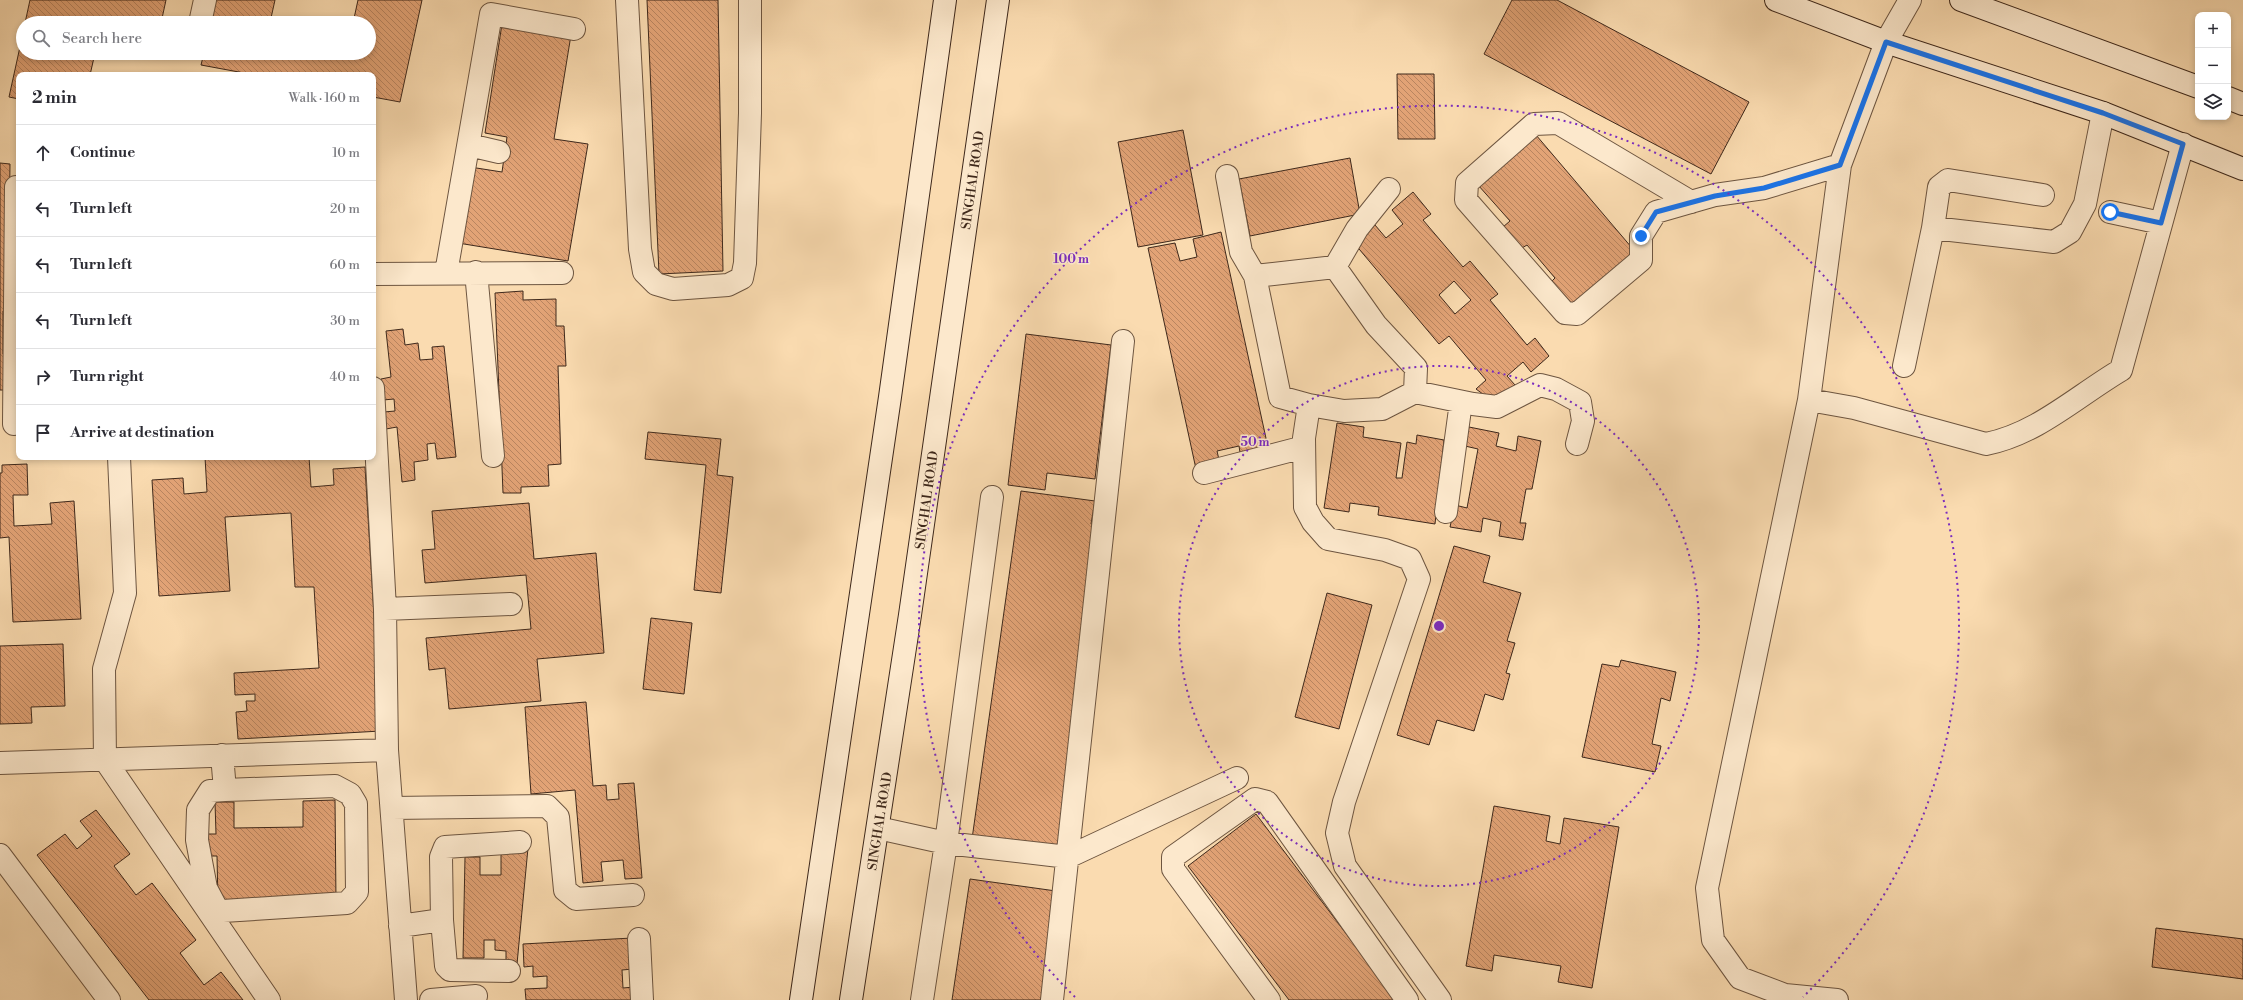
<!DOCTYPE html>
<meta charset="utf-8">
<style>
:root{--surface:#fff;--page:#f7f7f7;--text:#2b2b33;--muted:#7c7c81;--line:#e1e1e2}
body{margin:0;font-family:"Libre Bodoni",serif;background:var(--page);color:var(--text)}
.controls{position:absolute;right:12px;top:12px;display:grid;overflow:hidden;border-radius:8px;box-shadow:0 2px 6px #0003}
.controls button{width:36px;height:36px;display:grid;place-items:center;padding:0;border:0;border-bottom:1px solid var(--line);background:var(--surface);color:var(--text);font:20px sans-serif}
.stop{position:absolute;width:12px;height:12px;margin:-9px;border:3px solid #1a73e8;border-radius:50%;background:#fff}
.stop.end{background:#1a73e8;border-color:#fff;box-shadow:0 1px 4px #0008}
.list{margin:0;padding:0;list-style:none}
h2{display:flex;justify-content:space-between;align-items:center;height:52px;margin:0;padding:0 16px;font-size:17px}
h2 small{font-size:13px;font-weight:400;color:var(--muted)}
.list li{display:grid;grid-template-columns:26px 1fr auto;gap:12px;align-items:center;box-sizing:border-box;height:56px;padding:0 16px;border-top:1px solid var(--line)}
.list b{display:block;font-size:15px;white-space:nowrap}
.list em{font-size:13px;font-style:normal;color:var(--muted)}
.icon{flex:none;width:22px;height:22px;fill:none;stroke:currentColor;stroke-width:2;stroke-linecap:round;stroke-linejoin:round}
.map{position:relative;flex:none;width:2243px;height:1000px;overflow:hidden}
.search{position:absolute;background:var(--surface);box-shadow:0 2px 6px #0003;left:16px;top:16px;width:360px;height:44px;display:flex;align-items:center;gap:10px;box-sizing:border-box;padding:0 14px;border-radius:22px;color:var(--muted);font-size:15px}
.panel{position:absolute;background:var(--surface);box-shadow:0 2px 6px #0003;left:16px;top:72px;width:360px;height:388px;border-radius:8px}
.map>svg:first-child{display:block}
.building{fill:url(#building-back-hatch);stroke:#3e281b;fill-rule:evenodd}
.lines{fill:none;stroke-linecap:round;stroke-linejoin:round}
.street-casing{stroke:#6d5540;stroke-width:24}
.secondary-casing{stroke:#3e281b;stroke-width:24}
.street{stroke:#fce8cc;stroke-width:22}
.secondary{stroke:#fce8cc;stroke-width:22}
.route{stroke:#1a73e8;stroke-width:5}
.ring{fill:none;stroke:#7b2cbf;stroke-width:2;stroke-dasharray:2 4}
.labels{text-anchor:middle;stroke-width:3;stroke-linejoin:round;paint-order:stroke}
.street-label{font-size:13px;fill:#3e281b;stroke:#fce8cc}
.centre{fill:#7b2cbf;stroke:#fce8cc;stroke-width:2}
.ring-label{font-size:12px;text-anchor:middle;font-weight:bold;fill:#7b2cbf;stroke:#fce8cc;stroke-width:3;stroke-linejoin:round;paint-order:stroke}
</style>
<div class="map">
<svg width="2243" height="1000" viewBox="0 0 2243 1000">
<defs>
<pattern id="building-back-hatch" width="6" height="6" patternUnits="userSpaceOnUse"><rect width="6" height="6" fill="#e2a376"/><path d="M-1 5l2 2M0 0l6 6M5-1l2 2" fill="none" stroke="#b98560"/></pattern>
</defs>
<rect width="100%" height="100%" fill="#fadbb0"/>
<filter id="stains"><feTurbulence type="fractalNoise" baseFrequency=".005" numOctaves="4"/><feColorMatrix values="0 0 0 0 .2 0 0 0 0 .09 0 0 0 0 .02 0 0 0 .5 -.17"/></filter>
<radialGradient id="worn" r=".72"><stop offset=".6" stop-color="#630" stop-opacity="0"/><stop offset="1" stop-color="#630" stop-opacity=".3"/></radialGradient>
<path class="building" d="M 30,0 L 166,0 L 161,23 L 25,23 Z
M 215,0 L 275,0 L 271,18 L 297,23 L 210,23 Z
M 358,0 L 422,0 L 400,102 L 373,97 L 373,75 L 255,75 L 201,65 L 204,53 L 369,53 L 369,23 L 353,23 Z
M 647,0 L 718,0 L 723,271 L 659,274 Z
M 1512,0 L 1557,0 L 1749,102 L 1711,174 L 1484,54 Z
M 502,24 L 571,35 L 554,139 L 588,144 L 568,261 L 458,243 L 470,167 L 502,172 L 507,137 L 485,133 Z
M 23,33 L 23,53 L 95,53 L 90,75 L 19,75 L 19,99 L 9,97 Z
M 1397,74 L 1434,74 L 1435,139 L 1398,139 Z
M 1183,130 L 1203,235 L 1138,247 L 1118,142 Z
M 1536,135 L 1638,255 L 1574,310 L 1551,282 L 1555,278 L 1527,245 L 1522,248 L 1503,227 L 1510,221 L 1478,185 Z
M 1350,158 L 1360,214 L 1250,236 L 1239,179 Z
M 0,163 L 10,164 L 8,312 L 3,311 L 3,354 L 8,353 L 8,390 L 0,390 Z
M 1413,192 L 1431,214 L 1423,220 L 1463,267 L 1470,261 L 1498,294 L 1490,300 L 1527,345 L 1535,338 L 1549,356 L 1531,372 L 1523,362 L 1507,376 L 1515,385 L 1491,400 L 1476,389 L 1486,380 L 1449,336 L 1439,344 L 1354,243 L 1375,225 L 1386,238 L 1403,224 L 1392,210 ZM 1454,281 L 1471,300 L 1455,314 L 1439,295 Z
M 1221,232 L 1269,452 L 1241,459 L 1239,446 L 1217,451 L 1220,464 L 1196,469 L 1148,248 L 1175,243 L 1180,261 L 1197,257 L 1193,239 Z
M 523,291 L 523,300 L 556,299 L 556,326 L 564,326 L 566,366 L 558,366 L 561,464 L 548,465 L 549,486 L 521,487 L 521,493 L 503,493 L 495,293 Z
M 403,329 L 405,345 L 418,343 L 420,360 L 433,359 L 432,347 L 444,346 L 456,457 L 437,459 L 435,443 L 427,444 L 428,460 L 414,462 L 415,480 L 402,482 L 397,427 L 386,429 L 384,412 L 395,411 L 394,399 L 383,400 L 381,379 L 391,377 L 386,331 Z
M 1026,334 L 1111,345 L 1095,479 L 1047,473 L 1045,490 L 1008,485 Z
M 1337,423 L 1364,427 L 1363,437 L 1401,443 L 1396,478 L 1402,478 L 1407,442 L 1416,444 L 1417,435 L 1444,440 L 1435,524 L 1378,515 L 1379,507 L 1350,503 L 1349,512 L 1324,508 Z
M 1469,427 L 1499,433 L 1496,446 L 1516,451 L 1518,436 L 1541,441 L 1532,489 L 1526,489 L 1520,523 L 1526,523 L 1523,540 L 1499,536 L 1501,522 L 1483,518 L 1481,532 L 1450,527 L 1455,505 L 1467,508 L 1478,449 L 1465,446 Z
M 648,432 L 721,439 L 717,475 L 733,477 L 721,593 L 694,590 L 706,465 L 645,459 Z
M 205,457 L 309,457 L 311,487 L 334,485 L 333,469 L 365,467 L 381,731 L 238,739 L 236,712 L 247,711 L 246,701 L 255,701 L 255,694 L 235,695 L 234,673 L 319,668 L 314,587 L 295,587 L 291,513 L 225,517 L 230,591 L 159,596 L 152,480 L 183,478 L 184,494 L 207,492 Z
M 27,464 L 28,495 L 13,495 L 14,526 L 52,524 L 50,503 L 74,501 L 81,619 L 13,622 L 9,537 L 0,538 L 0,473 L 2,473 L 2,465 Z
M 1021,491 L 1095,501 L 1091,524 L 1103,525 L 1057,851 L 972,839 Z
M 529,503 L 534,559 L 596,553 L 604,653 L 537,659 L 541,701 L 449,709 L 445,668 L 429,670 L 426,638 L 531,629 L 526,575 L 425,583 L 422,550 L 435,549 L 432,511 Z
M 1454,546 L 1490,556 L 1483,582 L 1521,593 L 1507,641 L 1515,643 L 1506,673 L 1510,674 L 1503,700 L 1485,694 L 1474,731 L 1437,720 L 1429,745 L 1397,735 Z
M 1327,593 L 1372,605 L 1339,729 L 1295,717 Z
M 651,618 L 692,623 L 684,694 L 643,689 Z
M 63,644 L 65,706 L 31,707 L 32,723 L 0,724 L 0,646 Z
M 1621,660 L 1676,672 L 1670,701 L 1661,698 L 1652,744 L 1661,746 L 1655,772 L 1582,757 L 1602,664 L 1619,667 Z
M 586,702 L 593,786 L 606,785 L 607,800 L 619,799 L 618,784 L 634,783 L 642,878 L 625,879 L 623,860 L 601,862 L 603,881 L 583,883 L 575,790 L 531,794 L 525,707 Z
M 335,800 L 336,901 L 218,904 L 217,856 L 205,856 L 204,834 L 216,834 L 215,802 L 234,802 L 234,828 L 303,827 L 303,801 Z
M 1494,806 L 1550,816 L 1546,841 L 1560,844 L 1564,818 L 1619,827 L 1592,988 L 1558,982 L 1561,966 L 1494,955 L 1492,971 L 1466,966 Z
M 96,810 L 130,854 L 114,866 L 136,895 L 152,883 L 196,940 L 180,953 L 204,985 L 221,972 L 243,1000 L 149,1000 L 37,855 L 65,834 L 77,849 L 92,836 L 80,821 Z
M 1256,814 L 1396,1000 L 1289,1000 L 1188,866 Z
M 501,848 L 528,848 L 517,964 L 506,967 L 506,951 L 495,950 L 495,940 L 484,940 L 484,958 L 463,958 L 465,857 L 480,857 L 480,875 L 501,875 Z
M 970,879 L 1056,891 L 1041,1000 L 952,1000 Z
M 2156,928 L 2243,939 L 2243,979 L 2152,967 Z
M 632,938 L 633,969 L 622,970 L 623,988 L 634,987 L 635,1000 L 526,1000 L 525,989 L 547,988 L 547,976 L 533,977 L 533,966 L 524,967 L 523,944 Z"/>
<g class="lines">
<g class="street-casing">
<path id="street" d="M 627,0 L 640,249 L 644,272 L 656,284 L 673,289 L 728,285 L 742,278 L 745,263 L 750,113 L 750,0
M 200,23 L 205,0
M 469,145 L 499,152
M 1227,176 L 1241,252 L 1255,276
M 1691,202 L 1558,123 L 1534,124 L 1467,183 L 1466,200 L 1565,313 L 1577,314 L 1641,260 L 1641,236 L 1656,212 L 1715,195 L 1764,188 L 1840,165
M 2110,212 L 2161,223
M 1933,228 L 1939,187 L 1948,180 L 2043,195
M 1335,267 L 1357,229 L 1389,189
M 476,272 L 493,456
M 446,273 L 491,14 L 574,29
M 373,274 L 562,273
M 1904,366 L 1933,228 L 2054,242 L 2070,232 L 2085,204 L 2103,113
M 373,388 L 385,609 L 387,750
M 1415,392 L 1473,404 L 1497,407 L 1540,385 L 1556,389 L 1580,402 L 1583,421 L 1577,444
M 1809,400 L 1854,408 L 1986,444 C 2037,434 2077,396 2121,370 L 2183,144
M 1309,405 L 1280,397 L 1255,276 L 1335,267 L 1376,325 L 1416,368 L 1415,392 L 1382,409 L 1344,411 L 1309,405 L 1304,438 L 1305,507 L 1313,522 L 1328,539 L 1385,550 L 1410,559 L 1419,579 L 1344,802 L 1337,833 L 1345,866 L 1440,1000
M 14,424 L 16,187
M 119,457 L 125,593 L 104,669 L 105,760 L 269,1000
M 1204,473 L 1304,447
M 1446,512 L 1461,402
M 385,609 L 511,604
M 222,755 L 225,790 L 210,791 L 198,810 L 197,840 L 206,888 L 216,907 L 223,911 L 347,903 L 357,892 L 356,804 L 350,794 L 335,786 L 225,790
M 0,763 L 387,750 L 406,1000
M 392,808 L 547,806 L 558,817 L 565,890 L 576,899 L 633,895
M 878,828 L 946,843 L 1068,857 L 1237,778
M 0,855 L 109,1000
M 442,920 L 446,966 L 450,970 L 509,971
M 400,926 L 442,920 L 441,857 L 445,847 L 520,842
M 639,939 L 642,1000
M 431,1000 L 476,996
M 922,1000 L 946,843 L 992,497
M 1052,1000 L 1123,341
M 1269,1000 L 1173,869 L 1173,857 L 1255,799 L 1267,802 L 1407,1000
M 1837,1000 L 1785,995 L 1740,978 L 1713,940 L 1707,888 L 1809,400 L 1840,165 L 1886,42 L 1910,0"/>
</g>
<g class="secondary-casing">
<path id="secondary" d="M 1776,0 L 1886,42 L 2103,113 L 2243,169
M 1961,0 L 2198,87
M 2228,98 L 2243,104
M 801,1000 L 890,397 L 945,0
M 851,1000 L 910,615 L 998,0"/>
</g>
<use href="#street" class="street"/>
<use href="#secondary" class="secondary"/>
</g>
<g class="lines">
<path class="route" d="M 1641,236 L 1656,212 L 1715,196 L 1764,188 L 1840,165 L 1886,42 L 2103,113 L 2183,144 L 2161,223 L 2110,212"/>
</g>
<g class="ring">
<circle cx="1439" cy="626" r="260"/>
<path d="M1075 997A520 520 0 1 1 1803 997"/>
</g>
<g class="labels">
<g class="street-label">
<text transform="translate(972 180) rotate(-82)" y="5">SINGHAL ROAD</text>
<text transform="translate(926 500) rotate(-82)" y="5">SINGHAL ROAD</text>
<text transform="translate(879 821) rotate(-81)" y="5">SINGHAL ROAD</text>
</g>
</g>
<circle cx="1439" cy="626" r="6" class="centre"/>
<g class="ring-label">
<text x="1071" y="263">100 m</text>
<text x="1255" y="446">50 m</text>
</g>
<rect width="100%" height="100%" filter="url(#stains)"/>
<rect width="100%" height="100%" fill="url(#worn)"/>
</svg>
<div class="controls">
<button>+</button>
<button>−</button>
<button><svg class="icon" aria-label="layers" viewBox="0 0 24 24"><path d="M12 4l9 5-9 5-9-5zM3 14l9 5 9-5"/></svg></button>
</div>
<div class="stop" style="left:2110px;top:212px"></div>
<div class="stop end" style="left:1641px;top:236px"></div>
<div class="search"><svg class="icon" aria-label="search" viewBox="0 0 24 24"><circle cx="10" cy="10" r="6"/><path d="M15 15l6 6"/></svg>Search here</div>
<section class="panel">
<h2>2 min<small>Walk · 160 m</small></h2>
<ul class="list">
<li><svg class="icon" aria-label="ahead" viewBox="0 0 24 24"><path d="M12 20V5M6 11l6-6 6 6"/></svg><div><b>Continue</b></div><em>10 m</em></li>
<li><svg class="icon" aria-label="left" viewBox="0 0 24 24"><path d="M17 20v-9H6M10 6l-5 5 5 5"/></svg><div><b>Turn left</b></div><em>20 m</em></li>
<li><svg class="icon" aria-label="left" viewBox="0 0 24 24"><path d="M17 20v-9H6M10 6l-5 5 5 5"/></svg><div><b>Turn left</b></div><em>60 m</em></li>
<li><svg class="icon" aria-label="left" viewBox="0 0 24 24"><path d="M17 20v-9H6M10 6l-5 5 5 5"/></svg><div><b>Turn left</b></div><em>30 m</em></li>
<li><svg class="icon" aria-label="right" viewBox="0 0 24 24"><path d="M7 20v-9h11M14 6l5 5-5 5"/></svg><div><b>Turn right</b></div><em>40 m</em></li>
<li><svg class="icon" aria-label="arrive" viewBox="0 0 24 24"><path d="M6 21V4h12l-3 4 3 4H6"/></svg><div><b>Arrive at destination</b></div></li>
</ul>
</section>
</div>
